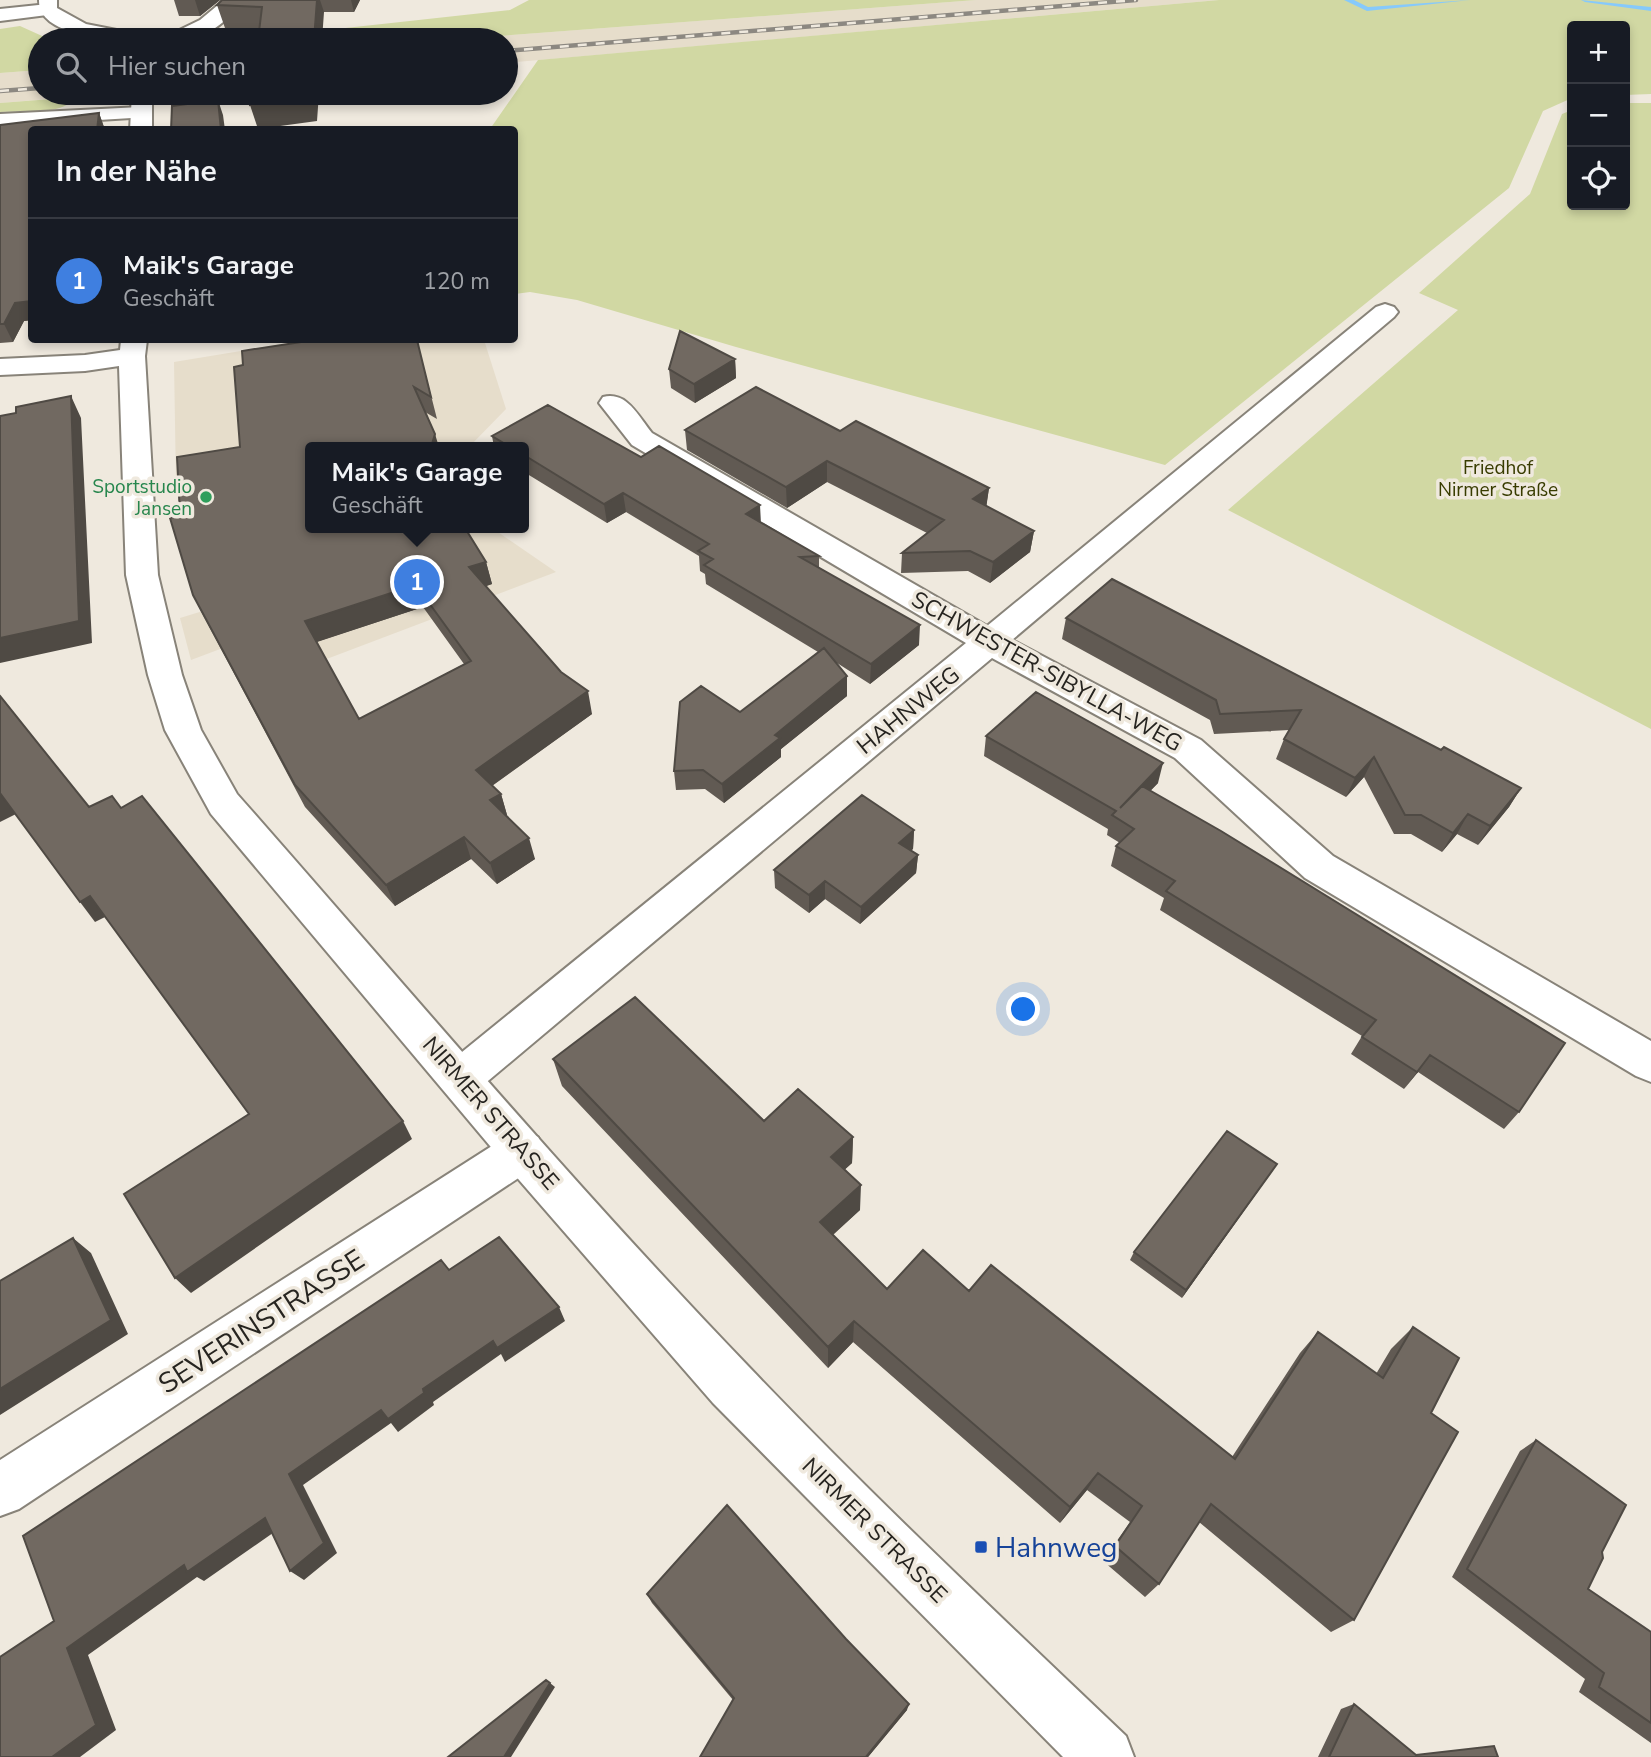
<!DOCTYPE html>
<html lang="de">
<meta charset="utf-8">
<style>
:root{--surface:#171b24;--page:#242831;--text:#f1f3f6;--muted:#9ea1a6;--line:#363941;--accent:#3c7e6e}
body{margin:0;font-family:"Nunito Sans",sans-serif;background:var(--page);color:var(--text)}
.controls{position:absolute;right:21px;top:21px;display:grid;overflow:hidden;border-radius:7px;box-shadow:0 4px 10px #0003}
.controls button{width:63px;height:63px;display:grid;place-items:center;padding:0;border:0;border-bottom:2px solid var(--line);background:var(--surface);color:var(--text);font:35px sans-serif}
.you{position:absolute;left:1024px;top:1010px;width:24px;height:24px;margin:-18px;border:5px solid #fff;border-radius:50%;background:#1a73e8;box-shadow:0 0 0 10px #1a73e833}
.badge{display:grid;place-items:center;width:46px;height:46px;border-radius:50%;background:var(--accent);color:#fff;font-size:23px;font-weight:700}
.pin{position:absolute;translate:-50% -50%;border:4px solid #fff;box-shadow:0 2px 7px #0006}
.popup{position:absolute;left:305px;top:442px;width:224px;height:91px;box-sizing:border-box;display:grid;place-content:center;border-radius:7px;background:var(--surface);filter:drop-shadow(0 2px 5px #0005);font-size:23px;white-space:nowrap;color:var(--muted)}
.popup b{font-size:26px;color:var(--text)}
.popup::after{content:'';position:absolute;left:50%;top:100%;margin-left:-14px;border:14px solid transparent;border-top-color:var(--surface)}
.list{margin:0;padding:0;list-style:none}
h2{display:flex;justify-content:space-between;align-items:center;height:91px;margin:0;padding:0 28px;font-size:30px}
h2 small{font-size:23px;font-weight:400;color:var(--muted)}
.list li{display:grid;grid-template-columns:46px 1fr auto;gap:21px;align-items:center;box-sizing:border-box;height:126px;padding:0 28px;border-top:2px solid var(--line)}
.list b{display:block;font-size:26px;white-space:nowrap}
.list p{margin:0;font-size:23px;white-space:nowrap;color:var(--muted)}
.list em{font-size:23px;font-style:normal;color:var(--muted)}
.icon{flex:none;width:38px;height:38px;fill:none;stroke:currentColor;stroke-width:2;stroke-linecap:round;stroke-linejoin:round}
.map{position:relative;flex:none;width:1651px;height:1757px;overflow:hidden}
.search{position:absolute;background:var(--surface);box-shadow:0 4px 10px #0003;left:28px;top:28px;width:490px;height:77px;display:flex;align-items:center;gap:18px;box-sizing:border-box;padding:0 24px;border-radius:38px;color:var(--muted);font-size:26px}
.panel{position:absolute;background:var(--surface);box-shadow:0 4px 10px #0003;left:28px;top:126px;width:490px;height:217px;border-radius:7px}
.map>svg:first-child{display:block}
.built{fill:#e6ddcb}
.green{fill:#d1d8a3}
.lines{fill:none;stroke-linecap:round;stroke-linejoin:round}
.stream{fill:#86c9fb;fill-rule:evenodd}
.street-casing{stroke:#888379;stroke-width:4}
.secondary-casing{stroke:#888379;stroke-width:4}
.street{fill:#fff;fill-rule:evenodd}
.secondary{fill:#fff;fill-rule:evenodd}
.rail-casing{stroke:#8c8881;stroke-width:4.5}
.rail{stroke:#efe9de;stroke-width:2.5;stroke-dasharray:9;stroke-linecap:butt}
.wall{fill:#615a53;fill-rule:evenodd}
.shaded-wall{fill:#4f4a44}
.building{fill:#716961;stroke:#4f4a44;stroke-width:2;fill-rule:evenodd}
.leisure-dot{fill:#2e9e5b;stroke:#efe9de;stroke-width:2.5}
.transit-dot{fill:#1a4fb4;stroke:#efe9de;stroke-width:2.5}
.labels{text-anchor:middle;stroke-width:7;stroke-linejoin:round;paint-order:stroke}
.far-park-label{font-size:19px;fill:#383c00;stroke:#efe9de}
.far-leisure-label{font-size:19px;fill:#27864d;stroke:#efe9de;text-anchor:end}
.street-label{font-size:23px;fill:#262420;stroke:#efe9de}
.near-street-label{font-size:28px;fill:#262420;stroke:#efe9de}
.near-transit-label{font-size:28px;fill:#164399;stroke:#efe9de;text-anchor:start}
</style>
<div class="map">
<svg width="1651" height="1757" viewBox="0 0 1651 1757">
<rect width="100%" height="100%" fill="#efe9de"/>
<path class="built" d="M 976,0 L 1219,0 L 506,63 L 506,40 L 446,40 Z
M 40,70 L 40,93 L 123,93 L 0,103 L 0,73 Z
M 307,340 L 484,340 L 506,409 L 469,447 L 310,447 L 310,460 L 176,484 L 174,362 Z
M 474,528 L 492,528 L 556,572 L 324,660 L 297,620 L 191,660 L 180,618 Z"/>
<path class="green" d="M 529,0 L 976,0 L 446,40 L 236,40 L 510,10 Z
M 1219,0 L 1651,0 L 1651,94 L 1625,95 L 1625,26 L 1572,26 L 1572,98 L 1543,111 L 1509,188 L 1165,465 L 736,347 L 577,300 L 530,292 L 515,294 L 514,130 L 490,129 L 538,60 Z
M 20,26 L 51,40 L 40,40 L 40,70 L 0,73 L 0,29 Z
M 77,97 C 61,116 24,111 0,112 L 0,103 Z
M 1625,103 L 1651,103 L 1651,729 L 1228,510 L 1458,310 L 1419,293 L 1530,194 L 1562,114 L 1572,110 L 1572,205 L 1625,205 Z"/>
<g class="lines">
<path class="stream" d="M 1344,0 L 1354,0 L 1368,7 L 1470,0 L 1367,11 Z
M 1581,0 L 1651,7 L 1651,11 L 1585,2 Z"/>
<g class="street-casing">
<path id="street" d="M 224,0 L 243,0 C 222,29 200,42 164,40 L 167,36 L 200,20 Z
M 48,4 L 55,6 L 57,10 L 55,14 L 0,21 L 0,9 Z
M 141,107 L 148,109 L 151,113 L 148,117 L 0,126 L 0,114 Z
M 1385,304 L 1394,307 L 1398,312 L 1394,317 L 1012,640 L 1201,740 L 1333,856 L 1651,1041 L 1651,1082 L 1636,1076 L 1305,878 L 1175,758 L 992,658 L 476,1091 L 461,1097 L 446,1091 L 439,1078 L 446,1065 L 966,643 L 632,445 L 599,403 L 603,397 C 627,391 638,416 652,433 L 987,626 L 1376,307 Z
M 522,1131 L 538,1137 L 544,1151 L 538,1165 L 19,1509 L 0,1516 L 0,1460 L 506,1137 Z"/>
</g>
<g class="secondary-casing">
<path id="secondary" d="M 39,0 L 57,0 L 57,8 L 86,24 L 147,36 L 150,40 C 122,41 38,39 39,0 Z
M 132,93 L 152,93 L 152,130 L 130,130 Z
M 121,340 L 147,340 L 145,356 L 158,575 L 182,675 L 201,730 L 237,794 C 406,986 572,1183 749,1367 C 870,1494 999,1615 1126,1736 L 1134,1757 L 1063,1757 L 713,1403 L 506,1165 L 211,814 L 165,730 L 148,675 L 126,575 L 119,366 L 85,371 L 0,375 L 0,359 L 85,355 L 120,350 Z"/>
</g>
<use href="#street" class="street"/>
<use href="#secondary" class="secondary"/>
<g class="rail-casing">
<path id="rail" d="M 506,51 L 1136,0
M 0,91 L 40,88"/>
</g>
<use href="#rail" class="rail"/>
</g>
<path class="wall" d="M 174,0 L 220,0 L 200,16 L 179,16 Z
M 222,0 L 360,0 L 354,12 L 324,12 L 259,29 L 225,28 L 217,5 Z
M 99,113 L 105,130 L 32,130 L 32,320 L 24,321 L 13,342 L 0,343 L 0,125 Z
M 417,340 L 437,419 L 425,412 L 310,447 L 486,562 L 492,584 L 486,586 L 592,714 L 492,786 L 501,794 L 507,815 L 506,816 L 535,859 L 497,884 L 471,859 L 395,906 L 305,807 L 204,617 L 193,595 L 180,515 ZM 423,607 L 464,664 L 359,719 L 316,642 Z
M 735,359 L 736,378 L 695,403 L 671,388 L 669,369 Z
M 685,430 L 840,431 L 989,488 L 986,507 L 1034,531 L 1030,552 L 990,583 L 968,571 L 901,573 L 902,553 L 927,533 L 827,482 L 787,508 L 687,450 Z
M 492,436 L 641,457 L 761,523 L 819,556 L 819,567 L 919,645 L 870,684 L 837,663 L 847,696 L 781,749 L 781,757 L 724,803 L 705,789 L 676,790 L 674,771 L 740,712 L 818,652 L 706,584 L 705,574 L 700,571 L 699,556 L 626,512 L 607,523 L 524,472 L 524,447 L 494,447 Z
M 1066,618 L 1441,750 L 1521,788 L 1509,807 L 1478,845 L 1457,834 L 1442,852 L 1411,834 L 1394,834 L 1364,777 L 1346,797 L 1276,759 L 1284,739 L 1289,730 L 1214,734 L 1210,720 L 1062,639 Z
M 986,736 L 1158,783 L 1150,791 L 1519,1112 L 1504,1129 L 1418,1072 L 1404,1089 L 1351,1054 L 1362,1036 L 1160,910 L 1164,898 L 1111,866 L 1116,846 L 1120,843 L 1107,835 L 1108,829 L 984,756 Z
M 914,830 L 913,849 L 911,850 L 918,855 L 916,873 L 860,924 L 825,899 L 809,913 L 775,888 L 774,870 Z
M 553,1059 L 764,1121 L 853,1137 L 852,1163 L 844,1170 L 860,1210 L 833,1235 L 887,1289 L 969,1291 L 1232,1457 L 1300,1353 L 1318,1332 L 1376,1374 L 1391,1349 L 1413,1327 L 1431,1413 L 1354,1620 L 1331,1632 L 1199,1522 L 1159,1584 L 1145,1597 L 1103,1561 L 1130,1522 L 1087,1490 L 1060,1523 L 853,1342 L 828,1368 L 562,1086 Z
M 1277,1164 L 1182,1298 L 1130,1260 L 1134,1252 Z
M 1536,1440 L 1602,1552 L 1588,1589 L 1651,1632 L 1651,1743 L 1579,1692 L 1585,1679 L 1452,1577 L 1520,1451 Z
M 647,1594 L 907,1710 L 868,1757 L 700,1757 L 733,1700 L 652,1603 Z
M 1354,1704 L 1416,1755 L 1498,1757 L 1318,1757 L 1341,1709 Z"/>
<path class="shaded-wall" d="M 195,0 L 220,0 L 200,16 Z
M 317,0 L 320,0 L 324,12 L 322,40 L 314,40 Z
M 351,0 L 360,0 L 354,12 Z
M 310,93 L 319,93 L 317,121 L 258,129 L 250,105 Z
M 218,100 L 223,115 L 225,130 L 221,130 Z
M 99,113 L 105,130 L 97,130 Z
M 32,301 L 32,320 L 24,321 L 13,342 L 4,324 L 15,303 Z
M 735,359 L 736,378 L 695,403 L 694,384 Z
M 71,396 L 81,418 L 92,643 L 0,663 L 0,638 Z
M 435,434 L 439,447 L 431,447 Z
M 827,461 L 827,482 L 787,508 L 786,487 Z
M 989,488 L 986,509 L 973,499 Z
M 623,493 L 626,512 L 607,523 L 604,504 Z
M 760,505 L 761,524 L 746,514 Z
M 1034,531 L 1030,552 L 990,583 L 993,562 Z
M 486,562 L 492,584 L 475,590 L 469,567 Z
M 416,585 L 423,607 L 314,643 L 305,621 Z
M 920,625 L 919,645 L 870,684 L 871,664 Z
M 847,676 L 847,696 L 781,749 L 781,757 L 724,803 L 722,784 L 775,735 Z
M 588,691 L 592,714 L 483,792 L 476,770 Z
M 1374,757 L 1364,777 L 1346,797 L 1355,778 Z
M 1163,763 L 1158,783 L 1121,821 L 1120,808 Z
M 1521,788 L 1509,807 L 1478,845 L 1490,826 Z
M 0,793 L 16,814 L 0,822 Z
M 501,794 L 507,815 L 497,822 L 490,800 Z
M 1468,814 L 1457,834 L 1442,852 L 1453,833 Z
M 914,830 L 913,849 L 898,861 L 899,843 Z
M 464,837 L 471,859 L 395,906 L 386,885 Z
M 529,838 L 535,859 L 497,884 L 490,863 Z
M 918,855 L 916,873 L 860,924 L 861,907 Z
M 825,881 L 825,899 L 809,913 L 809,895 Z
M 90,896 L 105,917 L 95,922 L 80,902 Z
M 1430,1055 L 1418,1072 L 1404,1089 Z
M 403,1121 L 412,1139 L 191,1293 L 175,1278 Z
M 853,1137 L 852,1163 L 830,1183 L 831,1157 Z
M 1277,1164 L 1271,1173 L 1182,1298 L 1186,1290 Z
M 861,1185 L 860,1210 L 820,1246 L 820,1222 Z
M 73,1238 L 91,1253 L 128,1334 L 0,1415 L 0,1389 Z
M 559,1307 L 565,1321 L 505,1362 L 501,1354 L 433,1402 L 434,1405 L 398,1432 L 391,1423 L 303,1485 L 337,1553 L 304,1580 L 290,1571 L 289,1474 L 381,1410 L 493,1341 Z
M 854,1321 L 853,1342 L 828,1368 L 828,1347 Z
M 1098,1473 L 1087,1490 L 1060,1523 L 1070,1507 Z
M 265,1518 L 280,1528 L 204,1581 L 197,1577 L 88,1655 L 116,1730 L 80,1757 L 52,1757 L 67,1648 L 184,1565 Z
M 550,1683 L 555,1687 L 511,1757 L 504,1757 Z
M 909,1704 L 907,1710 L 868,1757 L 866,1757 Z"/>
<path class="building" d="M 222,0 L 317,0 L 314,40 L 258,40 L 262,7 L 217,5 Z
M 251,93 L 310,93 L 310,97 L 250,105 Z
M 218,100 L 221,130 L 171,130 L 172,106 Z
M 99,113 L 97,130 L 32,130 L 32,301 L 15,303 L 4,324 L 0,324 L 0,125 Z
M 680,331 L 735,359 L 694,384 L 669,369 Z
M 314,340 L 417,340 L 431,397 L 414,387 L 435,434 L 431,447 L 310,447 L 310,528 L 465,528 L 486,562 L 469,567 L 561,672 L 588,691 L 476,770 L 501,794 L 490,800 L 529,838 L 490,863 L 464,837 L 386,885 L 295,785 L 193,595 L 170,518 L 180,515 L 177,457 L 240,447 L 234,367 L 243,365 L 242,351 ZM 416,585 L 471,661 L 359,719 L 305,621 Z
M 756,387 L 840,431 L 856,421 L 989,488 L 973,499 L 1034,531 L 993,562 L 970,551 L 902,553 L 944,520 L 827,461 L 786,487 L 685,430 Z
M 71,396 L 79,621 L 0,638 L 0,416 L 16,413 L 16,407 Z
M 548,405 L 641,457 L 659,446 L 760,505 L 746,514 L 819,556 L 800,557 L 920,625 L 871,664 L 704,565 L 713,559 L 698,551 L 709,544 L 623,493 L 604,504 L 524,455 L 524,447 L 510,447 L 492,436 Z
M 1112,579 L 1441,750 L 1444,747 L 1521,788 L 1490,826 L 1468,814 L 1453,833 L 1421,815 L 1405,815 L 1374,757 L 1355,778 L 1284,739 L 1301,710 L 1220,714 L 1216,700 L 1066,618 Z
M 824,648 L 847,676 L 775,735 L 780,738 L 722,784 L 703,770 L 674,771 L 680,702 L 701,686 L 740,712 Z
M 1036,692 L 1163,763 L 1120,808 L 1142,786 L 1221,831 L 1565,1043 L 1519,1112 L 1430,1055 L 1417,1072 L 1362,1037 L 1376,1020 L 1166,891 L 1175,881 L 1116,846 L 1134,829 L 1112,815 L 1116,811 L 986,736 Z
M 0,696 L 89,807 L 112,796 L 121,808 L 142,796 L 403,1121 L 175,1278 L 124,1194 L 249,1114 L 90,896 L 80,902 L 0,793 Z
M 862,795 L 914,830 L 899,843 L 918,855 L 861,907 L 825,881 L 809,895 L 774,870 Z
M 635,997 L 764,1121 L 798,1089 L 853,1137 L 831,1157 L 861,1185 L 820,1222 L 887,1289 L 923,1250 L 969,1291 L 991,1265 L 1235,1459 L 1318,1332 L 1383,1378 L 1413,1327 L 1459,1358 L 1431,1413 L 1458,1432 L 1354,1620 L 1211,1504 L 1159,1584 L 1115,1546 L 1142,1506 L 1098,1473 L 1070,1507 L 854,1321 L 828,1347 L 553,1059 Z
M 1227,1131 L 1277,1164 L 1186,1290 L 1134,1252 Z
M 499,1237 L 559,1307 L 497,1348 L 493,1341 L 423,1389 L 424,1393 L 388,1419 L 381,1410 L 289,1474 L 324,1543 L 290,1571 L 265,1518 L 187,1572 L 184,1565 L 67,1648 L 96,1725 L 52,1757 L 0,1757 L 0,1657 L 54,1621 L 23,1536 L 441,1260 L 449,1270 Z
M 73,1238 L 111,1320 L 0,1389 L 0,1281 Z
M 1536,1440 L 1626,1505 L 1602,1552 L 1603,1558 L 1588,1589 L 1651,1632 L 1651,1723 L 1599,1687 L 1604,1673 L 1467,1569 Z
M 727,1505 L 846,1639 L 909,1704 L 866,1757 L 700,1757 L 734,1698 L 647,1594 Z
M 546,1680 L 550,1683 L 504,1757 L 448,1757 Z
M 1354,1704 L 1416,1755 L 1494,1746 L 1498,1757 L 1329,1757 Z"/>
<circle class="leisure-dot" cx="206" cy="497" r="7"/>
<rect class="transit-dot" x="974" y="1540" width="14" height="14" rx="3.5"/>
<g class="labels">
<g class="far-park-label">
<text x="1498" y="474">Friedhof<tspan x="1498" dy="22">Nirmer Straße</tspan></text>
</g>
<g class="far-leisure-label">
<text x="192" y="493">Sportstudio<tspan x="192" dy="22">Jansen</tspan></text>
</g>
<g class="street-label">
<text transform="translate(1047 671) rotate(29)" y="8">SCHWESTER-SIBYLLA-WEG</text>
<text transform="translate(908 710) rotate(-39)" y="8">HAHNWEG</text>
<text transform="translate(491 1113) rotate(49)" y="8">NIRMER STRASSE</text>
<text transform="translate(875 1530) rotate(45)" y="8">NIRMER STRASSE</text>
</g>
<g class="near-street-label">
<text transform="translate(261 1321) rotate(-33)" y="10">SEVERINSTRASSE</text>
</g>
<g class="near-transit-label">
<text x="995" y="1557">Hahnweg</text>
</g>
</g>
</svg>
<div class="controls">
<button>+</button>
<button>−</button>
<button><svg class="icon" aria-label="locate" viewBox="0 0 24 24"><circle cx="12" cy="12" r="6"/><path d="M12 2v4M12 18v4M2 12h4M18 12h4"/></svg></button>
</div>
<div class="you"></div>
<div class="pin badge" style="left:417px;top:582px;background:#3f7fe0">1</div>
<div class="popup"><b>Maik's Garage</b>Geschäft</div>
<div class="search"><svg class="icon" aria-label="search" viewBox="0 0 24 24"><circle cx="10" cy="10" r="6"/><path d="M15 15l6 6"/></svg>Hier suchen</div>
<section class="panel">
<h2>In der Nähe<small></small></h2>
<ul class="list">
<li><span class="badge" style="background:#3f7fe0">1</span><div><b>Maik's Garage</b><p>Geschäft</p></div><em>120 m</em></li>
</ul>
</section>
</div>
